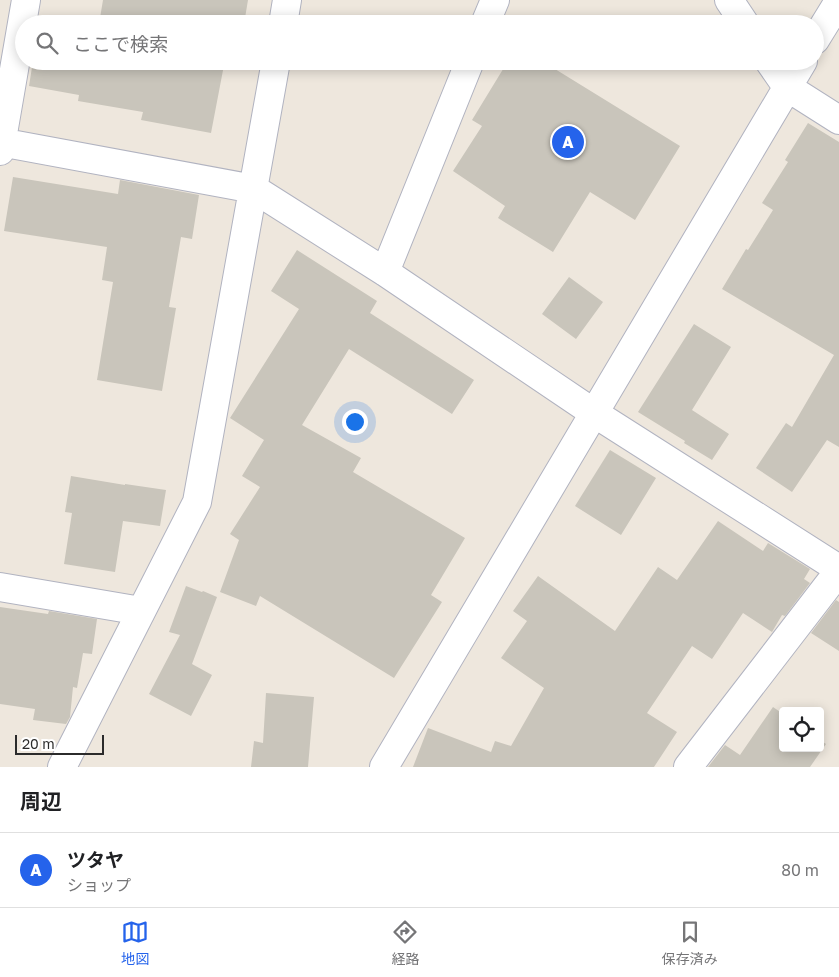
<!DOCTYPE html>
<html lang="ja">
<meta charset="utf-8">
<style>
:root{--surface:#fff;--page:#f2f2f2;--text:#202124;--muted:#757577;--line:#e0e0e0;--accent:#2563eb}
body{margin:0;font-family:"Golos Text","Noto Sans JP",sans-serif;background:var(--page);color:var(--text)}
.controls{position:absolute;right:15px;bottom:15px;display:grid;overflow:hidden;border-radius:5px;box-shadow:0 2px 12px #0003}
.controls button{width:45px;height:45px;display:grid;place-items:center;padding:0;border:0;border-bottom:1px solid var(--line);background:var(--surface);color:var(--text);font:25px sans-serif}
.scale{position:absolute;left:15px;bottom:12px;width:89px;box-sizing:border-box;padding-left:5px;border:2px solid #2b2b2b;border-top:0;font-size:14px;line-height:18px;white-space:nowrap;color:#2b2b2b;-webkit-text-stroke:4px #fff;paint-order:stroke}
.you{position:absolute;left:354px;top:421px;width:18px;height:18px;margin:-12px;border:4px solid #fff;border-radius:50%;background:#1a73e8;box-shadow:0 0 0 8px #1a73e833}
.badge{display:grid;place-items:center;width:32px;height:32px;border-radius:50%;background:var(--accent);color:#fff;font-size:16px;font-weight:700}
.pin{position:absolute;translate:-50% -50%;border:2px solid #fff;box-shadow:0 1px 5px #0006}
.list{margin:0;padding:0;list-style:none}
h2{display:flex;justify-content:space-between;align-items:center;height:65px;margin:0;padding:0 20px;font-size:21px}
h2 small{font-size:16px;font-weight:400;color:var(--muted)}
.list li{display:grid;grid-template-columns:32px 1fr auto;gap:15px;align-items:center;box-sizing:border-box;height:75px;padding:0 20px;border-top:1px solid var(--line)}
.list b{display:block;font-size:19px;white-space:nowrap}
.list p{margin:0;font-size:16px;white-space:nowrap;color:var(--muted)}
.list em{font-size:16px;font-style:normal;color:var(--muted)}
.icon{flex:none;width:28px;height:28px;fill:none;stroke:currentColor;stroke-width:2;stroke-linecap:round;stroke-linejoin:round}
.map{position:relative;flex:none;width:839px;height:767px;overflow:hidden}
.search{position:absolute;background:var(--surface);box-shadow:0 2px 12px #0003;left:15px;right:15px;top:15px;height:55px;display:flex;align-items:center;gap:12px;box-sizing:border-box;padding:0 18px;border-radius:28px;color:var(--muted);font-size:19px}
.sheet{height:140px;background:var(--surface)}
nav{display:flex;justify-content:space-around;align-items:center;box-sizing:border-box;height:70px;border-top:1px solid var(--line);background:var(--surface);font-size:14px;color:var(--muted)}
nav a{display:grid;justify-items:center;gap:2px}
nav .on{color:var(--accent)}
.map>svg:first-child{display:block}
.building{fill:#c9c5bb}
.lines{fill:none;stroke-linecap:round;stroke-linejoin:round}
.minor-casing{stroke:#b1b3c0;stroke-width:30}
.minor{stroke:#fff;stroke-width:28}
</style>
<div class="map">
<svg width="839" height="767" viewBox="0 0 839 767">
<rect width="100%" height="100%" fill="#eee7dd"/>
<path class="building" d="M 103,0 L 248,0 L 244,24 L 99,24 Z
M 33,61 L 252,61 L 251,69 L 224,65 L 211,133 L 141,120 L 143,112 L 78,101 L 79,95 L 29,86 Z
M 508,61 L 542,61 L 680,146 L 635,220 L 590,192 L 553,252 L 498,218 L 505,206 L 453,171 L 482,126 L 472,120 Z
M 808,123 L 839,142 L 839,447 L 827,440 L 792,492 L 756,468 L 786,423 L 792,427 L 834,355 L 722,289 L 746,249 L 748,250 L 773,210 L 762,203 L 788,162 L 785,160 Z
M 13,177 L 118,194 L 120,180 L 199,195 L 192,239 L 181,237 L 169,307 L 176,308 L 162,391 L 97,380 L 113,282 L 102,280 L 107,247 L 4,231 Z
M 297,250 L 377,301 L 370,313 L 474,380 L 452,414 L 349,349 L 302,425 L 361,458 L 353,472 L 465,538 L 431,595 L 442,602 L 394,678 L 260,596 L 256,606 L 220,592 L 239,540 L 230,534 L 260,487 L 242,476 L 264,440 L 230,418 L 299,309 L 271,291 Z
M 569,277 L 603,302 L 576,339 L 542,314 Z
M 694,324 L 731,347 L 692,410 L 729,434 L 712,460 L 684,443 L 685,441 L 638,412 Z
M 610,450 L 656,478 L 621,535 L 575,506 Z
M 71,476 L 125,485 L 125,484 L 166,490 L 160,526 L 123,521 L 115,572 L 64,564 L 72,513 L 65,512 Z
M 718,521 L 763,551 L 768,543 L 810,569 L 804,579 L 810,583 L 785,616 L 782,615 L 772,632 L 743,613 L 712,659 L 692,646 L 647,713 L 677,732 L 654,767 L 413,767 L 428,728 L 491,752 L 495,741 L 511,746 L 544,688 L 501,658 L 527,621 L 513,611 L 538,576 L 615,631 L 658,567 L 677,580 Z
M 186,586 L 202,592 L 203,591 L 217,597 L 192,664 L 212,675 L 191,716 L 149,694 L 180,635 L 169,632 Z
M 836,600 L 839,602 L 839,651 L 811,633 Z
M 0,607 L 48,614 L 49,611 L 97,619 L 92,654 L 83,653 L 77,688 L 73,687 L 70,717 L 66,724 L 33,720 L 35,709 L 0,704 Z
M 266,693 L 314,697 L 308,767 L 251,767 L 254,741 L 263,743 Z
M 773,707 L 783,714 L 783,748 L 820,748 L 820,740 L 826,744 L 810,767 L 708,767 L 725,745 L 740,755 Z"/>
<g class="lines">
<g class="minor-casing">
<path id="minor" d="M 729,0 L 745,24
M 283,24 L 287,0
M 485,24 L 495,0
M 815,40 L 839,1
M 769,61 L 787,87 L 839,120
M 0,142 L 254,189 L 385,272 L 594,413 L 839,569
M 0,151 L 26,0
M 385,272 L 470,61
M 0,587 L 141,611
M 62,767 L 197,502 L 276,61
M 384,767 L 803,61
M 688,767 L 839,571"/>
</g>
<use href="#minor" class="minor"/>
</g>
</svg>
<div class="controls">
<button><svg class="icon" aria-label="locate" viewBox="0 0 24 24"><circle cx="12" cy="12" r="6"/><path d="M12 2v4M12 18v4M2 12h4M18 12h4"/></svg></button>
</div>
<div class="scale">20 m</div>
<div class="you"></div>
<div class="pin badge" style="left:568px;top:142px">A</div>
<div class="search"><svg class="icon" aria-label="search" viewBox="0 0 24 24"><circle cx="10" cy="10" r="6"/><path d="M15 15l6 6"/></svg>ここで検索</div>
</div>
<section class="sheet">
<h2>周辺<small></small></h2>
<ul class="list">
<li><span class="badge">A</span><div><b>ツタヤ</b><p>ショップ</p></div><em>80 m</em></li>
</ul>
</section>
<nav>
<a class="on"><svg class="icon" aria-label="map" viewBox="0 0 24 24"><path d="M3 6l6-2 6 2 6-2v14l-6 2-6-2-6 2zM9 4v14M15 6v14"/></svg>地図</a>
<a><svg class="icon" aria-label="directions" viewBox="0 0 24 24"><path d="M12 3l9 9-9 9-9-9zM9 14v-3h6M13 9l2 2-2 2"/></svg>経路</a>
<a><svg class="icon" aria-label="saved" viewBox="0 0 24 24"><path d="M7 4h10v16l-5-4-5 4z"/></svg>保存済み</a>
</nav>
